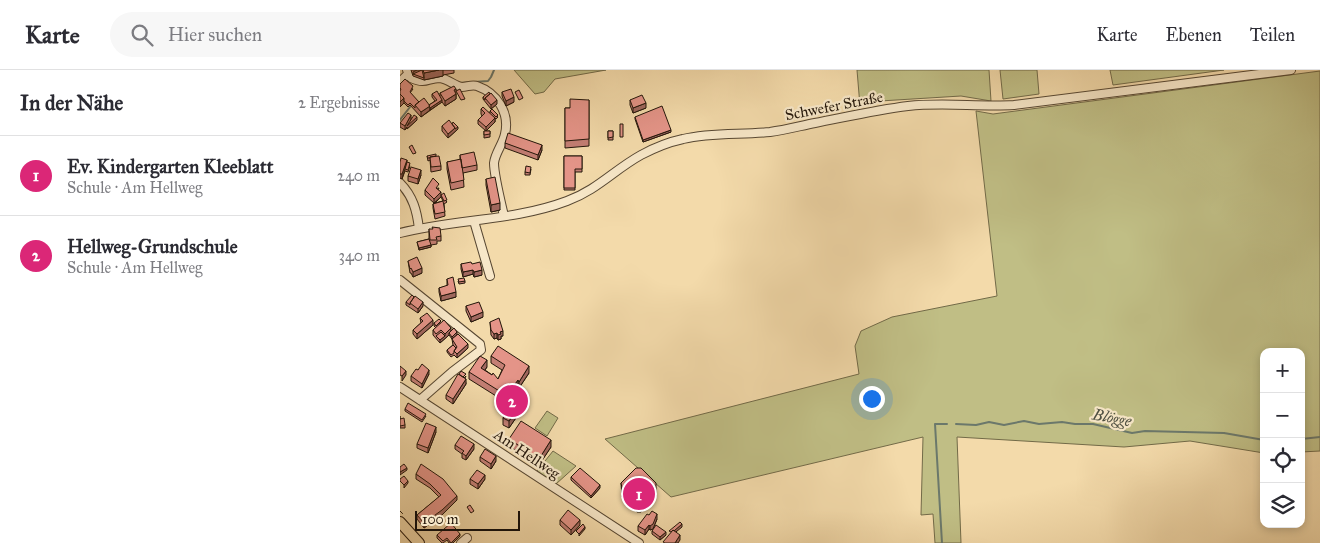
<!DOCTYPE html>
<html lang="de">
<meta charset="utf-8">
<style>
:root{--surface:#fff;--page:#f7f7f7;--text:#2b2b33;--muted:#7c7c81;--line:#e1e1e2;--accent:#db2777}
body{margin:0;font-family:"IM FELL Great Primer",serif;background:var(--page);color:var(--text)}
.controls{position:absolute;right:15px;bottom:15px;display:grid;overflow:hidden;border-radius:10px;box-shadow:0 2px 8px #0003}
.controls button{width:45px;height:45px;display:grid;place-items:center;padding:0;border:0;border-bottom:1px solid var(--line);background:var(--surface);color:var(--text);font:25px sans-serif}
.scale{position:absolute;left:15px;bottom:12px;width:105px;box-sizing:border-box;padding-left:5px;border:2px solid #23160a;border-top:0;font-size:14px;line-height:18px;white-space:nowrap;color:#23160a;-webkit-text-stroke:4px #f7e7c8;paint-order:stroke}
.you{position:absolute;left:471px;top:328px;width:18px;height:18px;margin:-12px;border:4px solid #fff;border-radius:50%;background:#1a73e8;box-shadow:0 0 0 8px #1a73e833}
.badge{display:grid;place-items:center;width:32px;height:32px;border-radius:50%;background:var(--accent);color:#fff;font-size:16px;font-weight:700}
.pin{position:absolute;translate:-50% -50%;border:2px solid #fff;box-shadow:0 1px 5px #0006}
.list{margin:0;padding:0;list-style:none}
h2{display:flex;justify-content:space-between;align-items:center;height:65px;margin:0;padding:0 20px;font-size:21px}
h2 small{font-size:16px;font-weight:400;color:var(--muted)}
.list li{display:grid;grid-template-columns:32px 1fr auto;gap:15px;align-items:center;box-sizing:border-box;height:80px;padding:0 20px;border-top:1px solid var(--line)}
.list b{display:block;font-size:19px;white-space:nowrap}
.list p{margin:0;font-size:16px;white-space:nowrap;color:var(--muted)}
.list em{font-size:16px;font-style:normal;color:var(--muted)}
.icon{flex:none;width:28px;height:28px;fill:none;stroke:currentColor;stroke-width:2;stroke-linecap:round;stroke-linejoin:round}
.map{position:relative;flex:none;width:920px;height:473px;overflow:hidden}
header{display:flex;align-items:center;gap:30px;box-sizing:border-box;height:70px;padding:0 25px;background:var(--surface);border-bottom:1px solid var(--line)}
header strong{font-size:24px}
nav{display:flex;gap:28px;margin-inline-start:auto;font-size:18px}
.search{width:350px;height:45px;background:var(--page);display:flex;align-items:center;gap:12px;box-sizing:border-box;padding:0 18px;border-radius:28px;color:var(--muted);font-size:19px}
main{display:flex}
aside{flex:1;background:var(--surface)}
.map>svg:first-child{display:block}
.green{fill:#c0be85;stroke:#726a48}
.lines{fill:none;stroke-linecap:round;stroke-linejoin:round}
.stream{stroke:#6b786b;stroke-width:2}
.minor-casing{stroke:#574732;stroke-width:10}
.major-casing{stroke:#23160a;stroke-width:12}
.path{stroke:#23160a;stroke-width:1;stroke-dasharray:4 2.5;stroke-linecap:butt}
.minor{stroke:#f7e7c8;stroke-width:8}
.major{stroke:#f3daaa;stroke-width:10}
.wall{fill:#c47f75;stroke:#23160a}
.shaded-wall{fill:#a0685f;stroke:#23160a}
.building{fill:#e49488;stroke:#23160a}
.labels{text-anchor:middle;stroke-width:4.5;stroke-linejoin:round;paint-order:stroke}
.street-label{font-size:15px;fill:#23160a;stroke:#f7e7c8}
.water-label{font-size:16px;font-style:italic;fill:#4d4f42;stroke:#f7e7c8}
</style>
<header>
<strong>Karte</strong>
<div class="search"><svg class="icon" aria-label="search" viewBox="0 0 24 24"><circle cx="10" cy="10" r="6"/><path d="M15 15l6 6"/></svg>Hier suchen</div>
<nav><a>Karte</a><a>Ebenen</a><a>Teilen</a></nav>
</header>
<main>
<aside>
<h2>In der Nähe<small>2 Ergebnisse</small></h2>
<ul class="list">
<li><span class="badge">1</span><div><b>Ev. Kindergarten Kleeblatt</b><p>Schule · Am Hellweg</p></div><em>240 m</em></li>
<li><span class="badge">2</span><div><b>Hellweg-Grundschule</b><p>Schule · Am Hellweg</p></div><em>340 m</em></li>
</ul>
</aside>
<div class="map">
<svg width="920" height="473" viewBox="0 0 920 473">
<rect width="100%" height="100%" fill="#f3daaa"/>
<filter id="stains"><feTurbulence type="fractalNoise" baseFrequency=".004" numOctaves="4"/><feColorMatrix values="0 0 0 0 .2 0 0 0 0 .09 0 0 0 0 .02 0 0 0 .5 -.17"/></filter>
<radialGradient id="worn" r=".72"><stop offset=".6" stop-color="#630" stop-opacity="0"/><stop offset="1" stop-color="#630" stop-opacity=".3"/></radialGradient>
<path class="green" d="M 114,0 L 206,0 L 155,9 L 144,22 L 135,24 Z
M 457,0 L 589,0 L 591,31 L 561,26 L 480,31 L 460,36 Z
M 600,0 L 637,0 L 639,24 L 603,29 Z
M 710,0 L 824,0 L 713,15 Z
M 920,1 L 920,381 L 901,382 L 901,282 L 864,282 L 864,383 L 790,371 L 724,377 L 557,367 L 561,473 L 535,473 L 533,444 L 521,445 L 523,367 L 271,427 L 205,369 L 459,304 L 455,276 L 461,261 L 492,247 L 597,226 L 576,41 L 593,44 Z
M 147,341 L 158,348 L 147,366 L 135,358 Z
M 153,381 L 176,396 L 156,414 L 137,401 Z"/>
<g class="lines">
<path class="stream" d="M 59,13 L 88,11 L 91,7 L 94,0
M 0,50 L 10,37
M 556,354 L 576,355 L 589,352 L 604,355 L 624,351 L 639,354 L 662,352 L 675,354 L 693,354 L 732,363 L 745,361 L 824,363 L 864,370
M 901,369 L 920,367
M 542,473 L 535,354 L 547,354"/>
<g class="minor-casing">
<path id="minor" d="M 7,0 L 11,8 C 27,15 27,8 40,8 C 48,9 55,16 62,17 C 67,17 72,14 77,16 C 97,23 110,43 105,64 C 103,74 95,83 94,93 C 94,105 101,133 104,146
M 0,12 L 8,4
M 0,113 C 13,126 17,141 19,159
M 74,151 L 90,206
M 0,163 C 55,149 114,151 167,131 C 197,120 214,100 241,85 C 254,78 269,72 283,69 C 311,62 341,65 370,62 C 385,60 400,56 415,53 C 446,47 476,40 508,36 C 543,32 578,37 614,35 L 891,0
M 0,210 L 80,274 L 81,280 L 52,302 L 20,330
M 0,317 L 239,473
M 61,473 L 67,468"/>
</g>
<g class="major-casing">
<path id="major" d="M 0,452 L 19,473"/>
</g>
<path class="path" d="M 0,441 L 3,444"/>
<use href="#minor" class="minor"/>
<use href="#major" class="major"/>
</g>
<path class="wall" d="M 11,0 L 21,0 L 21,1 L 21,0 L 54,0 L 54,3 L 43,5 L 43,6 L 24,10 L 13,6 Z
M 0,14 L 13,19 L 10,23 L 19,32 L 29,35 L 35,31 L 32,27 L 32,24 L 40,26 L 40,23 L 56,19 L 56,29 L 45,36 L 42,32 L 21,47 L 10,35 L 8,37 L 4,33 L 0,37 Z
M 102,22 L 114,32 L 106,36 L 102,26 Z
M 83,27 L 97,34 L 91,39 L 83,29 Z
M 189,30 L 189,76 L 165,78 L 165,38 L 170,38 Z
M 230,30 L 246,38 L 233,43 L 230,35 Z
M 81,39 L 90,43 L 90,41 L 98,47 L 96,49 L 95,48 L 95,52 L 86,61 L 90,61 L 90,67 L 84,68 L 84,61 L 86,61 L 78,54 L 78,50 L 82,46 L 81,44 Z
M 235,47 L 271,62 L 243,72 L 235,49 Z
M 11,48 L 17,50 L 7,59 L 7,57 L 5,60 L 0,57 L 0,53 Z
M 42,56 L 58,59 L 48,68 L 42,61 Z
M 208,61 L 213,61 L 213,70 L 208,70 Z
M 105,73 L 142,80 L 138,90 L 105,78 Z
M 60,85 L 77,95 L 77,100 L 63,103 L 64,117 L 51,120 L 47,99 L 47,92 L 60,90 Z
M 27,86 L 41,96 L 41,100 L 31,102 L 30,90 L 28,91 Z
M 164,86 L 182,86 L 182,102 L 175,102 L 175,120 L 164,120 Z
M 0,92 L 7,92 L 10,96 L 8,102 L 5,101 L 2,109 L 0,108 Z
M 131,99 L 130,105 L 125,105 L 125,102 Z
M 21,105 L 18,114 L 8,111 L 8,106 Z
M 86,109 L 100,140 L 91,142 L 86,115 Z
M 39,118 L 38,120 L 41,127 L 35,133 L 43,131 L 41,127 L 41,125 L 47,132 L 44,134 L 45,146 L 35,149 L 33,138 L 33,134 L 34,133 L 25,125 L 25,120 Z
M 29,159 L 41,166 L 41,171 L 37,171 L 37,174 L 31,175 L 31,177 L 19,180 L 17,172 L 29,169 Z
M 8,191 L 22,203 L 13,207 L 11,203 L 10,203 Z
M 61,194 L 72,194 L 82,205 L 74,207 L 73,204 L 63,207 L 61,199 Z
M 47,209 L 56,227 L 41,231 L 39,222 L 39,218 L 47,216 Z
M 58,211 L 65,211 L 65,213 L 59,214 Z
M 6,232 L 23,236 L 18,243 L 6,235 Z
M 66,236 L 83,247 L 71,252 L 66,241 Z
M 20,248 L 33,255 L 17,269 L 13,264 L 13,260 L 21,253 Z
M 90,252 L 103,266 L 101,266 L 101,269 L 98,270 L 97,268 L 94,269 L 91,265 Z
M 34,253 L 41,253 L 57,265 L 52,269 L 49,265 L 40,273 L 33,265 L 33,260 L 36,258 L 34,256 Z
M 52,269 L 68,278 L 57,288 L 54,285 L 51,287 L 47,282 L 47,280 L 53,275 Z
M 91,286 L 129,303 L 119,318 L 118,317 L 116,320 L 117,329 L 122,339 L 109,358 L 103,355 L 103,348 L 112,336 L 69,309 L 69,302 L 87,297 L 85,300 L 98,309 L 102,300 L 91,293 Z
M 29,304 L 22,318 L 11,311 L 11,306 Z
M 66,306 L 65,308 L 66,314 L 53,334 L 46,329 L 46,325 Z
M 5,339 L 26,346 L 22,352 L 5,341 Z
M 0,346 L 0,348 L 5,355 L 5,358 L 0,358 Z
M 36,362 L 28,383 L 17,378 L 17,374 Z
M 109,369 L 151,377 L 139,395 L 109,376 Z
M 55,375 L 74,379 L 66,390 L 62,388 L 62,384 L 55,379 Z
M 80,387 L 96,391 L 91,399 L 80,391 Z
M 16,404 L 57,430 L 42,445 L 24,458 L 17,449 L 17,445 L 39,427 L 30,418 L 16,409 Z
M 171,407 L 200,418 L 191,428 L 171,410 Z
M 70,409 L 85,409 L 78,419 L 70,414 Z
M 221,413 L 256,426 L 241,442 L 237,442 L 222,427 Z
M 249,445 L 257,449 L 253,459 L 250,460 L 249,459 L 245,465 L 238,461 L 238,456 Z
M 160,450 L 180,455 L 171,465 L 160,455 Z
M 252,461 L 266,465 L 260,470 L 252,464 Z
M 37,465 L 60,466 L 53,473 L 49,473 L 47,470 L 43,473 L 42,473 L 37,468 Z"/>
<path class="shaded-wall" d="M 17,0 L 21,0 L 21,3 L 13,4 L 13,2 Z
M 39,0 L 43,0 L 43,6 L 24,10 L 24,3 Z
M 56,24 L 56,29 L 45,36 L 45,31 Z
M 114,27 L 114,32 L 106,36 L 106,31 Z
M 4,28 L 4,33 L 0,37 L 0,32 Z
M 42,30 L 42,32 L 30,40 L 30,38 Z
M 97,30 L 97,34 L 91,39 L 91,35 Z
M 246,33 L 246,38 L 233,43 L 233,38 Z
M 30,36 L 30,40 L 21,47 L 21,42 Z
M 11,45 L 11,50 L 17,47 L 17,50 L 7,59 L 7,57 L 5,60 L 5,56 Z
M 95,48 L 95,52 L 86,61 L 86,57 Z
M 58,57 L 58,59 L 48,68 L 48,64 L 55,58 Z
M 271,60 L 271,62 L 243,72 L 243,70 Z
M 142,75 L 142,80 L 138,90 L 138,85 Z
M 7,90 L 7,95 L 5,99 L 2,109 L 2,104 Z
M 21,100 L 21,105 L 18,114 L 18,109 Z
M 41,122 L 41,127 L 34,133 L 34,129 Z
M 100,133 L 100,140 L 91,142 L 91,135 Z
M 31,175 L 31,177 L 19,180 L 19,178 Z
M 22,198 L 22,203 L 13,207 L 13,202 Z
M 73,200 L 73,204 L 63,207 L 63,202 Z
M 82,200 L 82,205 L 74,207 L 74,202 Z
M 56,222 L 56,227 L 41,231 L 41,226 Z
M 23,232 L 23,236 L 18,243 L 18,239 Z
M 83,242 L 83,247 L 71,252 L 71,247 Z
M 33,250 L 33,255 L 17,269 L 17,264 Z
M 51,258 L 51,263 L 49,263 L 49,265 L 40,273 L 40,270 L 45,266 L 45,264 Z
M 103,261 L 103,266 L 101,266 L 101,269 L 98,270 L 98,265 L 100,262 Z
M 57,262 L 57,265 L 52,269 L 52,267 Z
M 97,263 L 97,268 L 94,269 L 94,264 Z
M 68,274 L 68,278 L 57,288 L 57,284 Z
M 87,290 L 87,297 L 81,305 L 81,298 Z
M 129,296 L 129,303 L 119,318 L 119,312 Z
M 29,300 L 29,304 L 22,318 L 22,314 Z
M 6,301 L 6,305 L 2,311 L 2,306 Z
M 66,309 L 66,314 L 53,334 L 53,329 Z
M 118,310 L 118,317 L 112,325 L 112,318 Z
M 118,322 L 118,328 L 112,336 L 112,329 Z
M 122,332 L 122,339 L 109,358 L 109,351 Z
M 36,357 L 36,362 L 28,383 L 28,378 Z
M 151,370 L 151,377 L 139,395 L 139,389 Z
M 74,374 L 74,379 L 66,390 L 66,386 Z
M 96,386 L 96,391 L 91,399 L 91,394 Z
M 7,398 L 7,400 L 0,405 L 0,402 Z
M 85,405 L 85,409 L 78,419 L 78,414 Z
M 8,411 L 8,413 L 4,418 L 4,415 Z
M 200,415 L 200,418 L 191,428 L 191,426 Z
M 256,417 L 256,426 L 241,442 L 241,433 Z
M 57,426 L 57,430 L 42,445 L 24,458 L 24,453 Z
M 257,444 L 257,449 L 253,459 L 250,460 L 250,456 Z
M 180,450 L 180,455 L 171,465 L 171,460 Z
M 282,454 L 282,457 L 271,466 L 271,463 Z
M 249,455 L 249,459 L 245,465 L 245,460 Z
M 185,457 L 185,459 L 179,466 L 179,464 Z
M 266,462 L 266,465 L 260,470 L 260,467 Z
M 60,464 L 60,466 L 53,473 L 51,473 Z
M 280,465 L 280,470 L 278,473 L 275,473 Z"/>
<path class="building" d="M 22,0 L 24,8 L 13,4 Z
M 23,0 L 39,0 L 24,3 Z
M 5,9 L 13,16 L 10,22 L 19,32 L 15,35 L 15,38 L 10,33 L 8,35 L 4,31 L 4,28 L 0,24 L 0,21 L 1,19 L 0,18 L 0,14 Z
M 54,16 L 56,19 L 54,20 L 56,24 L 45,31 L 40,23 Z
M 60,19 L 65,29 L 61,30 L 56,21 Z
M 111,19 L 114,27 L 106,31 L 102,22 Z
M 119,20 L 123,28 L 119,30 L 115,22 Z
M 37,21 L 42,30 L 30,38 L 29,35 L 37,30 L 32,24 Z
M 89,22 L 90,24 L 85,28 L 85,30 L 83,27 Z
M 91,23 L 97,30 L 91,35 L 85,28 Z
M 0,24 L 4,28 L 0,32 Z
M 242,25 L 246,33 L 233,38 L 230,30 Z
M 24,28 L 30,36 L 21,42 L 15,35 Z
M 170,29 L 189,30 L 189,69 L 165,71 L 165,38 L 170,38 Z
M 262,36 L 271,60 L 243,70 L 235,47 Z
M 83,37 L 95,48 L 86,57 L 78,50 L 85,43 L 81,39 Z
M 92,39 L 98,45 L 96,47 L 90,41 Z
M 8,43 L 11,45 L 5,56 L 0,53 Z
M 14,45 L 17,47 L 7,56 Z
M 49,50 L 55,58 L 48,64 L 42,56 Z
M 53,52 L 58,57 L 55,59 L 55,58 L 52,54 Z
M 220,54 L 223,54 L 223,67 L 220,67 Z
M 84,61 L 90,61 L 90,64 L 84,65 Z
M 208,61 L 213,61 L 213,67 L 208,68 Z
M 108,63 L 142,75 L 138,85 L 105,73 Z
M 12,75 L 16,83 L 13,84 L 9,77 Z
M 74,82 L 77,95 L 62,98 L 60,85 Z
M 36,84 L 36,86 L 30,87 L 30,88 L 28,88 L 27,86 Z
M 39,86 L 41,96 L 31,97 L 30,87 Z
M 164,86 L 182,86 L 182,99 L 175,99 L 175,118 L 164,118 Z
M 1,88 L 7,90 L 2,104 L 0,104 L 0,92 Z
M 61,89 L 64,110 L 51,113 L 47,92 Z
M 7,92 L 10,93 L 8,100 L 5,99 Z
M 126,96 L 131,97 L 130,103 L 125,102 Z
M 11,97 L 21,100 L 18,109 L 8,106 Z
M 95,107 L 100,133 L 91,135 L 86,109 Z
M 33,108 L 39,114 L 36,118 L 41,122 L 34,129 L 25,120 Z
M 44,123 L 47,130 L 44,131 L 41,125 Z
M 43,131 L 45,142 L 35,144 L 33,134 Z
M 32,157 L 40,158 L 41,166 L 36,167 L 37,170 L 30,170 L 29,159 L 33,159 Z
M 29,169 L 31,175 L 19,178 L 17,172 Z
M 17,187 L 22,198 L 13,202 L 11,198 L 10,199 L 8,191 Z
M 71,192 L 72,194 L 80,192 L 82,200 L 74,202 L 73,200 L 63,202 L 61,194 Z
M 53,207 L 56,222 L 41,226 L 39,218 L 48,215 L 47,209 Z
M 64,208 L 65,211 L 59,212 L 58,209 Z
M 12,225 L 14,227 L 10,233 L 10,235 L 6,232 Z
M 15,226 L 23,232 L 18,239 L 10,233 Z
M 79,232 L 83,242 L 71,247 L 66,236 Z
M 27,243 L 33,250 L 17,264 L 13,260 L 23,251 L 20,248 Z
M 99,248 L 103,261 L 100,262 L 101,264 L 98,265 L 97,263 L 94,264 L 91,260 L 90,252 Z
M 39,249 L 41,251 L 36,256 L 34,253 Z
M 44,250 L 51,258 L 45,264 L 41,260 L 36,264 L 33,260 Z
M 54,258 L 57,262 L 52,267 L 49,263 Z
M 41,262 L 45,266 L 40,270 L 36,266 Z
M 58,264 L 68,274 L 57,284 L 54,281 L 57,277 L 52,269 Z
M 53,275 L 56,278 L 54,281 L 54,283 L 51,285 L 47,280 Z
M 98,276 L 129,296 L 119,312 L 118,310 L 112,318 L 118,322 L 112,329 L 69,302 L 80,286 L 87,290 L 81,298 L 92,305 L 93,303 L 98,309 L 105,295 L 91,286 Z
M 22,294 L 29,300 L 22,314 L 11,306 L 16,299 L 18,300 Z
M 0,296 L 6,301 L 2,306 L 0,305 Z
M 61,301 L 66,304 L 63,307 L 59,304 Z
M 58,304 L 66,309 L 53,329 L 46,325 Z
M 116,328 L 122,332 L 109,351 L 103,348 Z
M 8,333 L 26,344 L 22,350 L 5,339 Z
M 4,348 L 5,355 L 0,356 L 0,349 Z
M 121,351 L 151,370 L 139,389 L 109,369 Z
M 26,353 L 36,357 L 28,378 L 17,374 Z
M 61,366 L 74,374 L 66,386 L 62,383 L 64,381 L 55,375 Z
M 85,379 L 96,386 L 91,394 L 80,387 Z
M 4,394 L 7,398 L 0,402 L 0,397 Z
M 21,394 L 43,409 L 57,426 L 42,440 L 24,453 L 17,445 L 41,425 L 30,414 L 16,404 Z
M 180,398 L 200,415 L 191,426 L 171,407 Z
M 236,398 L 241,398 L 256,413 L 256,417 L 241,433 L 237,433 L 222,418 L 221,413 Z
M 77,400 L 85,405 L 78,414 L 70,409 Z
M 4,406 L 8,411 L 4,415 L 0,411 L 0,409 Z
M 70,435 L 74,441 L 71,443 L 67,437 Z
M 168,440 L 180,450 L 171,460 L 160,450 Z
M 252,441 L 257,444 L 253,454 L 250,456 L 249,455 L 245,460 L 238,456 L 247,444 L 249,445 Z
M 280,452 L 282,454 L 274,461 L 273,460 L 271,462 L 269,461 Z
M 51,453 L 60,464 L 51,473 L 47,468 L 43,471 L 37,465 Z
M 183,454 L 185,457 L 179,464 L 176,461 Z
M 256,455 L 266,462 L 260,467 L 252,461 Z
M 273,460 L 280,465 L 275,473 L 265,473 L 263,472 Z"/>
<g class="labels">
<g class="street-label">
<text transform="translate(434 36) rotate(-11)" y="5">Schwefer Straße</text>
<text transform="translate(127 384) rotate(34)" y="5">Am Hellweg</text>
</g>
<g class="water-label">
<text transform="translate(712 347) rotate(11)" y="6">Blögge</text>
</g>
</g>
<rect width="100%" height="100%" filter="url(#stains)"/>
<rect width="100%" height="100%" fill="url(#worn)"/>
</svg>
<div class="controls">
<button>+</button>
<button>−</button>
<button><svg class="icon" aria-label="locate" viewBox="0 0 24 24"><circle cx="12" cy="12" r="6"/><path d="M12 2v4M12 18v4M2 12h4M18 12h4"/></svg></button>
<button><svg class="icon" aria-label="layers" viewBox="0 0 24 24"><path d="M12 4l9 5-9 5-9-5zM3 14l9 5 9-5"/></svg></button>
</div>
<div class="scale">100 m</div>
<div class="you"></div>
<div class="pin badge" style="left:239px;top:424px">1</div>
<div class="pin badge" style="left:112px;top:331px">2</div>
</div>
</main>
